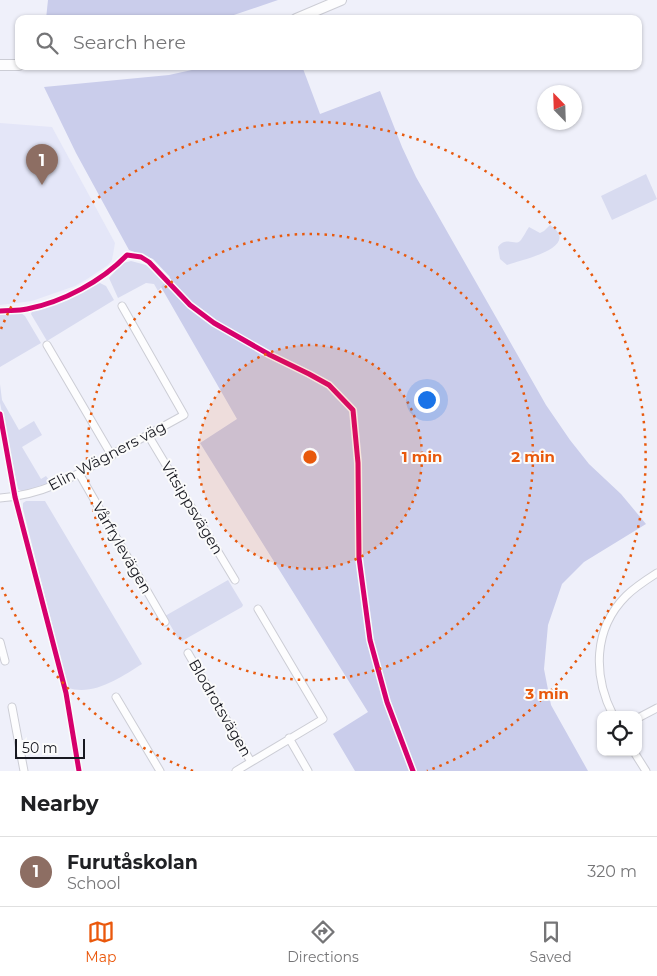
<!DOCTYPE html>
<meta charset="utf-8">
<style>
:root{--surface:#fff;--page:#f2f2f2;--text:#202124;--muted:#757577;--line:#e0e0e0;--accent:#ea580c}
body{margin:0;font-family:Montserrat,sans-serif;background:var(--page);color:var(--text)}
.controls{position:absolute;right:15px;bottom:15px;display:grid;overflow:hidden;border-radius:10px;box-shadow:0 1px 4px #0004}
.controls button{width:45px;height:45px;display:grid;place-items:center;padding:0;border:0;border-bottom:1px solid var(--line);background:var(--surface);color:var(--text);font:25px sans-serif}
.compass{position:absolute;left:537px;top:85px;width:45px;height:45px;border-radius:50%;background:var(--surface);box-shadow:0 1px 4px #0004;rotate:337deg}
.scale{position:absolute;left:15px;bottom:12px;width:70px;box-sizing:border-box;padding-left:5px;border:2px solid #181921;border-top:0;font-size:14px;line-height:18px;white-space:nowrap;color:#181921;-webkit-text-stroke:4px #fbfbfb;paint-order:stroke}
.you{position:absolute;left:426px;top:399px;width:18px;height:18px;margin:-12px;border:4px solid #fff;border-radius:50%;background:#1a73e8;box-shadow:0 0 0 8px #1a73e833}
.badge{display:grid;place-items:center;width:32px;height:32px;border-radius:50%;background:var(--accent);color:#fff;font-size:16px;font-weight:700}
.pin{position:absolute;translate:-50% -41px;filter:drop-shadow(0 1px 2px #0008)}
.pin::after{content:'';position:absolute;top:26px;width:18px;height:15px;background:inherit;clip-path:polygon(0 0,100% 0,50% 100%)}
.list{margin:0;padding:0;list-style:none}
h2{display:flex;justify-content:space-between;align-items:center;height:65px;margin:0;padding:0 20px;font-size:21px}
h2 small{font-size:16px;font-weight:400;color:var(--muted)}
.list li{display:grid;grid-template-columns:32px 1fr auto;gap:15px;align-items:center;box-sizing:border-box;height:70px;padding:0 20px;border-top:1px solid var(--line)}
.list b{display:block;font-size:19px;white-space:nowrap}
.list p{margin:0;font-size:16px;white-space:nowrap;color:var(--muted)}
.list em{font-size:16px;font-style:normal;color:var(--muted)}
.icon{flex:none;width:28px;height:28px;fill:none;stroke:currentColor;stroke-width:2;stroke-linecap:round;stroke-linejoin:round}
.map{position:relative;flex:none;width:657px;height:771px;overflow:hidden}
.search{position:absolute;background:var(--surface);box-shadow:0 1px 4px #0004;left:15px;right:15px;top:15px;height:55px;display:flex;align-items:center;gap:12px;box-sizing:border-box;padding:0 18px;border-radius:10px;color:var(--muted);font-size:19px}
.sheet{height:135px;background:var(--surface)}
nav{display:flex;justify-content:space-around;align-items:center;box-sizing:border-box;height:70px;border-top:1px solid var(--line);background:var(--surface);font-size:14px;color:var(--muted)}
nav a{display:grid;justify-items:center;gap:2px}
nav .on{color:var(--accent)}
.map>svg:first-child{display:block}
.built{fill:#e4e6f8}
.green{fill:#d8dbf0}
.forest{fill:#cacdeb}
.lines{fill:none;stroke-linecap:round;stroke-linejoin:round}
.street-casing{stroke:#cccdd5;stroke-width:9}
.secondary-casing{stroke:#cccdd5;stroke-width:12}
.street{stroke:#fdfdfe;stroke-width:7}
.secondary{stroke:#fdfdfe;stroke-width:10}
.cycleway-casing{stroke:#fbfbfb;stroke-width:8}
.cycleway{stroke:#d6006c;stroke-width:5}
.ring{fill:none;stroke:#e8590c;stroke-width:2.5;stroke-dasharray:2.5 5}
.labels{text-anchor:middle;stroke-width:4;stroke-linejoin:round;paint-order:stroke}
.street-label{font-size:15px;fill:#181921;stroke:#fbfbfb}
.centre{fill:#e8590c;stroke:#fbfbfb;stroke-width:2.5}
.ring-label{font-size:15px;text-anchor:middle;font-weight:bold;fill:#e8590c;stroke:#fbfbfb;stroke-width:4;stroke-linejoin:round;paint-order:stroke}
</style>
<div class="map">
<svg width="657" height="771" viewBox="0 0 657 771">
<rect width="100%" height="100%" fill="#eff0fa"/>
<path class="built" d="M 0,123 L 52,127 L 115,243 L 112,260 L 108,265 L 87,279 L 75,286 L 32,301 L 0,305 Z"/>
<path class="green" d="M 646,174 L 657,199 L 612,220 L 601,196 Z
M 550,225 C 583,247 521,260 507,265 L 500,259 L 498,247 C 506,236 515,246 520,241 C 523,238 526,231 529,227 L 540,233 L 544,231 Z
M 131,261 L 146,265 L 166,282 L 158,291 L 154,284 L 146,283 L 118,298 L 109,278 L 123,263 Z
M 100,283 L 106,286 L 114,300 L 47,341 L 31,314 L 32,311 L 71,297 Z
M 21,313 L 25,316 L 41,343 L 0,367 L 0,315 Z
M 0,384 L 2,400 L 19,430 L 34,421 L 42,435 L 22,447 L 41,479 L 46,476 L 49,480 L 45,487 L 23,492 L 18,489 L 0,403 Z
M 26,501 L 45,501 L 142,664 C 121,677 95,696 68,688 L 23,509 L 23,503 Z
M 228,580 L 243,605 L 242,607 L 182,641 L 179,640 L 165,616 Z"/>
<path class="forest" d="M 48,0 L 278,0 L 222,19 L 46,19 Z
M 210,66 L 302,66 L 320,114 L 380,91 L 402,147 L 416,177 L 546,405 L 570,440 L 589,464 L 621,494 L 646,524 L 584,562 L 562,584 L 548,625 L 544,669 L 551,705 L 588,771 L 355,771 L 333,734 L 368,712 L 200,443 L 237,419 L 161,287 L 170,277 L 153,259 L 129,250 L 76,153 L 44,87 L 169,75 Z"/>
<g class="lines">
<g class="street-casing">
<path id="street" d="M 47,345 L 112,456
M 148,435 L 235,580
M 80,475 L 165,622
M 0,498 C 45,495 75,476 113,454 C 137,441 160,428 184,415 L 122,306
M 0,642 L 5,661
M 188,653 L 251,762
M 116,697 L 160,771
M 12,707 L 24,771
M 613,715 C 593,676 593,629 626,596 C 635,587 646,580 657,573
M 638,718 L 657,708
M 289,738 L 308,771
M 634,752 L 646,771
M 236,771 L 323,719 L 258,609"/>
</g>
<g class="secondary-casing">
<path id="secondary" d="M 296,19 L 341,0
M 0,65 L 19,65"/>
</g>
<use href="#street" class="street"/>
<use href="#secondary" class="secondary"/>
<g class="cycleway-casing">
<path id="cycleway" d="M 0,311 C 9,310 18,311 27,309 C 63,302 102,281 127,255 L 141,257 L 149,262 L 190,305 L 214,323 L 270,355 L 309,374 L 329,385 L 353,410 L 358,463 L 359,558 L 370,640 L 387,702 L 413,771
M 0,414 L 15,497 L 66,693 L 79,771"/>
</g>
<use href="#cycleway" class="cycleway"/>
</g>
<circle cx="310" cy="457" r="112" fill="#e8590c" fill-opacity=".12"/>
<g class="ring">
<circle cx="310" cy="457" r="112"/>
<circle cx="310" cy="457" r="223"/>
<path d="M193 771A335 335 0 0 1 1 585M1 329A335 335 0 1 1 427 771"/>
</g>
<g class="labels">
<g class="street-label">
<text transform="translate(107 456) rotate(-28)" y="5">Elin Wägners väg</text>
<text transform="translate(192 508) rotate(59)" y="5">Vitsippsvägen</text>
<text transform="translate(122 548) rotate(60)" y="5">Vårfrylevägen</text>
<text transform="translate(220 708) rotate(60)" y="5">Blodrotsvägen</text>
</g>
</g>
<circle cx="310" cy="457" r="8" class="centre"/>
<g class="ring-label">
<text x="422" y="462">1 min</text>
<text x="533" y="462">2 min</text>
<text x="547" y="699">3 min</text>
</g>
</svg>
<div class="controls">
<button><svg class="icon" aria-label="locate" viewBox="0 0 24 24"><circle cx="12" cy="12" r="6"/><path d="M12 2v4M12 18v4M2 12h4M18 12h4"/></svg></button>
</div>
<svg class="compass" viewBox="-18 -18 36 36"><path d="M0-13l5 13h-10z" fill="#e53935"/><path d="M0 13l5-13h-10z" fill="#757577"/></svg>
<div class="scale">50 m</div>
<div class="you"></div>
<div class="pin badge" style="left:42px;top:185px;background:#8d6e63">1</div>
<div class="search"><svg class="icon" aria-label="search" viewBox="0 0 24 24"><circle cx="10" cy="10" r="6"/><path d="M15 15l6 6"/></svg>Search here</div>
</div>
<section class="sheet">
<h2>Nearby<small></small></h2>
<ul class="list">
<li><span class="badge" style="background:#8d6e63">1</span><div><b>Furutåskolan</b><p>School</p></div><em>320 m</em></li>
</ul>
</section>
<nav>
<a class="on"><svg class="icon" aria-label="map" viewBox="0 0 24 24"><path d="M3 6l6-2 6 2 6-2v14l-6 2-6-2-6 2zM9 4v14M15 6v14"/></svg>Map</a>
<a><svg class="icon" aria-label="directions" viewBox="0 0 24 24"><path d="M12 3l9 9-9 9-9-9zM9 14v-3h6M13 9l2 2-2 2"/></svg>Directions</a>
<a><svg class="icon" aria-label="saved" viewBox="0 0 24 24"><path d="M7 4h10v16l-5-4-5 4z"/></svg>Saved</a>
</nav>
